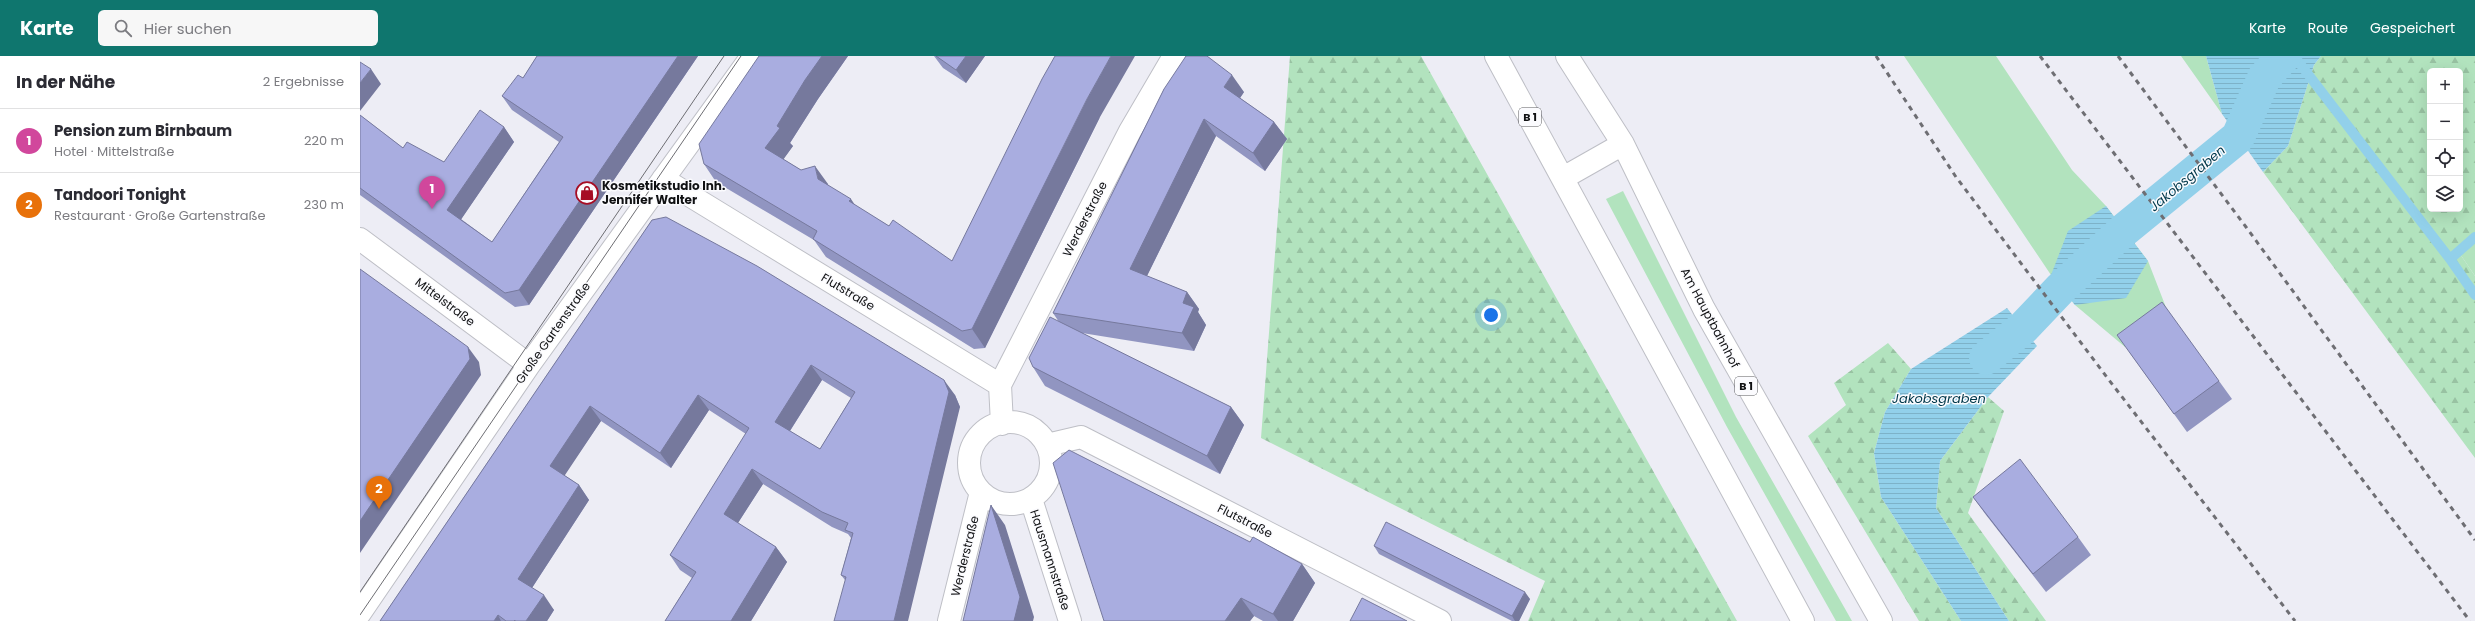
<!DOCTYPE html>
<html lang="de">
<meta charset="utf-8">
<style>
:root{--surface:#fff;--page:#f7f7f7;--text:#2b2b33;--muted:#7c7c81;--line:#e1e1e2;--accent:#0f766e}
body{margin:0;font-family:Poppins,sans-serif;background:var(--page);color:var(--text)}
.controls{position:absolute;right:12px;top:12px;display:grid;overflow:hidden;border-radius:6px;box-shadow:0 4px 16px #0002}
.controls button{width:36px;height:36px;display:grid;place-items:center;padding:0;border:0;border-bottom:1px solid var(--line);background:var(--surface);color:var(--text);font:20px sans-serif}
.you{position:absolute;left:1131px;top:259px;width:14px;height:14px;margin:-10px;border:3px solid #fff;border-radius:50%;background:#1a73e8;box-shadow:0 0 0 6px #1a73e833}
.badge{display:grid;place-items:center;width:26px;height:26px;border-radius:50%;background:var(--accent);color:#fff;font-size:13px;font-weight:700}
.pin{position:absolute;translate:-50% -33px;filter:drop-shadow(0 1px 2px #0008)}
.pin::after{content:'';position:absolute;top:21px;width:14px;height:12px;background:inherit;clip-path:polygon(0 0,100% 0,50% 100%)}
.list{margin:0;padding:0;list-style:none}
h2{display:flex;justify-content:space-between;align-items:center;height:52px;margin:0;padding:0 16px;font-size:17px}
h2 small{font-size:13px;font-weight:400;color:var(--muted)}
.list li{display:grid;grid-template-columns:26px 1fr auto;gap:12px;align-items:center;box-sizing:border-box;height:64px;padding:0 16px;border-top:1px solid var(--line)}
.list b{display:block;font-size:15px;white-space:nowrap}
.list p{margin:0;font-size:13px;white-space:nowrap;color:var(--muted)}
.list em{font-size:13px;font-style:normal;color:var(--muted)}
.icon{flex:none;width:22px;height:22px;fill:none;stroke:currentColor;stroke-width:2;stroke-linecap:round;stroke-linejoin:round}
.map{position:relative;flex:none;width:2115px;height:565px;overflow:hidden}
header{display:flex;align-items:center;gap:24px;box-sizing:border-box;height:56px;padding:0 20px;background:var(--accent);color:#fff}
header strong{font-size:19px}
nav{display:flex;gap:22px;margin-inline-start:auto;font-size:14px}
.search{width:280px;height:36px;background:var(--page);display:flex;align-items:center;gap:10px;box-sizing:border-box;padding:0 14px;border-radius:6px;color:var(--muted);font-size:15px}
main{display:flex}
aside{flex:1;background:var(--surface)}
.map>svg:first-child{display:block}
.green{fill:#b2e3be}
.forest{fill:url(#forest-firs);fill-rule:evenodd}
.water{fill:url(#water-rules)}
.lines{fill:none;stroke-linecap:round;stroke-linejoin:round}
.stream{stroke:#92d0ea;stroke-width:10}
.canal{stroke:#92d0ea;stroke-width:34}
.minor-casing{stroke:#bebfc6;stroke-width:24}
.major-casing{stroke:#bebfc6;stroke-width:24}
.minor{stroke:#fff;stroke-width:22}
.major{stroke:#fff;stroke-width:22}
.tram{stroke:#6e6e73;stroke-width:1}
.rail{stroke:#6e6e73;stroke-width:3;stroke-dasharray:5 5;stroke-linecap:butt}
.wall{fill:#9195c1;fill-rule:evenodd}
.shaded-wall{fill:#76799d}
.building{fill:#a9ade0;stroke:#76799d;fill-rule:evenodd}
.labels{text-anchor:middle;stroke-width:3;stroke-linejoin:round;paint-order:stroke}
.shield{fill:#fbfbfe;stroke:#56575a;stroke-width:1}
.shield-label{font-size:11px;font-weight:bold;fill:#101113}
.poi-label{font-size:12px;font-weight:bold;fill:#101113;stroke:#fbfbfe;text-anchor:start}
.street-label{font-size:12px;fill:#101113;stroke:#fbfbfe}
.water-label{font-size:13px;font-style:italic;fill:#00384a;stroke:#fbfbfe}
</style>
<header>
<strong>Karte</strong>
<div class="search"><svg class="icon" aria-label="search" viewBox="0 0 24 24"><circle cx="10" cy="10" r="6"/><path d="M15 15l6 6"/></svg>Hier suchen</div>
<nav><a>Karte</a><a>Route</a><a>Gespeichert</a></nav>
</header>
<main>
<aside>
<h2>In der Nähe<small>2 Ergebnisse</small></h2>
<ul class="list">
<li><span class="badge" style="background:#d1479c">1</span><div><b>Pension zum Birnbaum</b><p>Hotel · Mittelstraße</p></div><em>220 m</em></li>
<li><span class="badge" style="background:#e8710a">2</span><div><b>Tandoori Tonight</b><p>Restaurant · Große Gartenstraße</p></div><em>230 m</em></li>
</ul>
</aside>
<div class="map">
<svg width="2115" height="565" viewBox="0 0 2115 565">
<defs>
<pattern id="forest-firs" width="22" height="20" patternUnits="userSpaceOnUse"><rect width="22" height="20" fill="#b2e3be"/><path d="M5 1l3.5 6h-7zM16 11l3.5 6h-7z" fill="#98c2a2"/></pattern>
<pattern id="water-rules" width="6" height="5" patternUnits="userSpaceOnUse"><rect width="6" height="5" fill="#92d0ea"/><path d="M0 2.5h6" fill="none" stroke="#7db2c8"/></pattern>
</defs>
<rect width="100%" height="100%" fill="#ededf5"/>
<path class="green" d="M 1544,0 L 1636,0 L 1712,114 L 1746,150 L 1788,205 L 1807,254 L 1765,291 L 1715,249 L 1691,219 Z
M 1821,0 L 1846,0 L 1862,58 Z
M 1263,135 L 1376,361 L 1492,565 L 1476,565 L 1367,371 L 1246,143 Z
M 2115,177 L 2115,220 L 2098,195 Z"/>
<path class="forest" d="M 930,0 L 1061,0 L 1377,565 L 1168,565 L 1185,525 L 901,382 Z
M 1961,0 L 2115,0 L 2115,177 L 2098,195 L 2115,220 L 2115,402 L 1903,116 L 1928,90 L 1954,9 ZM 2070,15 L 2100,15 L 2100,153 L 2070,153 Z
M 1528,287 L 1551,313 L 1525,356 L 1514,397 L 1521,441 L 1601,565 L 1559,565 L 1448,380 L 1486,349 L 1474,327 Z
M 1628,341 L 1644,355 L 1608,457 L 1686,565 L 1649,565 L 1576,452 L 1580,405 Z"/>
<path class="water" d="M 1846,0 L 1961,0 L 1954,9 L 1928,90 L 1903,116 L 1862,58 Z
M 1746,150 L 1788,205 L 1766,242 L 1715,249 L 1691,219 L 1708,175 Z
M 1647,252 L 1677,290 L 1628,341 L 1580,405 L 1576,452 L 1649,565 L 1601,565 L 1521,441 L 1514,397 L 1525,356 L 1551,313 Z"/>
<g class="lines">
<path class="stream" d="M 1934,0 L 2090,203
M 2115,181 L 2090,203 L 2115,239"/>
<path class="canal" d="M 1626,302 L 1663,272 L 1701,232 L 1764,174 L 1878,81 L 1904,22 L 1924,0"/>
<g class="minor-casing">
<path id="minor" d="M 303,123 L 640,329 L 642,368
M 0,183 L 169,309
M 640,329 L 770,75 L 814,0
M609 407a41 41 0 1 1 82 0a41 41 0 1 1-82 0Z
M 687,389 L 721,381 L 1080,565
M 671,443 L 710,565
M 0,557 L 169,309 L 392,0
M 589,565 L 621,436"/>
</g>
<g class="major-casing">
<path id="major" d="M 1136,0 L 1443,565
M 1207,0 L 1263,88 L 1344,253 L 1521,565
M 1203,122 L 1263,88"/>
</g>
<use href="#minor" class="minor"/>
<use href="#major" class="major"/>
<path class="tram" d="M 0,536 L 364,0
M 0,559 L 381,0"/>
<path class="rail" d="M 1516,0 L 1596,121 L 1749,324 L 1935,565
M 1680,0 L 2110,565
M 1758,0 L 1886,171 L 2115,484"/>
</g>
<path class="wall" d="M 177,0 L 338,0 L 169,249 L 155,251 L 0,139 L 0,59 L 43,92 L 84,106 L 144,71 L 154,86 L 101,163 L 132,186 L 199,86 L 152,54 L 142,40 L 163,22 Z
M 399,0 L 488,0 L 458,43 L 430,87 L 433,90 L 423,103 L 441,114 L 468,128 L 468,129 L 496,150 L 529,170 L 592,205 L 740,61 L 625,292 L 614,293 L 466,201 L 454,184 L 356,126 L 344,108 Z
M 574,0 L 625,0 L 606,27 L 583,12 Z
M 804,33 L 884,36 L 880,42 L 914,66 L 927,83 L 905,115 L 856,80 L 787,220 L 827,236 L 839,253 L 838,256 L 846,269 L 834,295 L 722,277 L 871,351 L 884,369 L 860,418 L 685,330 L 673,311 L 699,266 L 693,257 Z
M 292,164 L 595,339 L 600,351 L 485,524 L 481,519 L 491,482 L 488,478 L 472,471 L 403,428 L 378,467 L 416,491 L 427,506 L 391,565 L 305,565 L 332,522 L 320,514 L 310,499 L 386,378 L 349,354 L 311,412 L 241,365 L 204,419 L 219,429 L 229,444 L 172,532 L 194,554 L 187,565 L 20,565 ZM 462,324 L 491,342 L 460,393 L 430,375 Z
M 1770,297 L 1859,325 L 1872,343 L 1827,376 Z
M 1613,441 L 1718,481 L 1731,499 L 1686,536 L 1626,459 Z
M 1014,490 L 1170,543 L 1159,565 L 1152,565 L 1019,498 Z
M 942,508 L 955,527 L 933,565 L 903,565 L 894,560 L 890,565 L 744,565 Z"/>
<path class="shaded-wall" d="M 318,0 L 338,0 L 169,249 L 159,234 Z
M 462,0 L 488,0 L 458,43 L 430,87 L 433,90 L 418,111 L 405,92 L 417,70 L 445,24 Z
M 606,0 L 625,0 L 606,27 L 596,14 Z
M 751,0 L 775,0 L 740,61 L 625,292 L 612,273 L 727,43 Z
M 11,13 L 21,28 L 0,55 L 0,27 Z
M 872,19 L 884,36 L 876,48 L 864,31 Z
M 844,63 L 856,80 L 782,230 L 770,213 Z
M 914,66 L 927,83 L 905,115 L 893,97 Z
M 144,71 L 154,86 L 98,168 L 87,154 Z
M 455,110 L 468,128 L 470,142 L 458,123 Z
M 491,143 L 503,161 L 489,145 Z
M 827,236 L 839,253 L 838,256 L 846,269 L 834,295 L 822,277 L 823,247 Z
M 108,291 L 119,306 L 121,319 L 0,497 L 0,465 Z
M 451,309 L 462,324 L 426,381 L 415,366 Z
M 584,324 L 595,339 L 600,351 L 548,565 L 534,565 Z
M 338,339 L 349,354 L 311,412 L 300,397 Z
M 230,350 L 241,365 L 201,425 L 190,410 Z
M 871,351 L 884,369 L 860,418 L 847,400 Z
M 392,413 L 403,428 L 374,473 L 364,458 Z
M 219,429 L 229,444 L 168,538 L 158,523 Z
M 631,449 L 645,469 L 674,561 L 673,565 L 654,565 Z
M 416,491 L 427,506 L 391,565 L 371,565 Z
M 942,508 L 955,527 L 933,565 L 918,565 L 913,558 Z
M 1165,536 L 1170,543 L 1159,565 L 1155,565 L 1152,560 Z
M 184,539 L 194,554 L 187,565 L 166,565 Z
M 881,542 L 894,560 L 890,565 L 865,565 Z
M 138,559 L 141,565 L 134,565 Z"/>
<path class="building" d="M 177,0 L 318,0 L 159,234 L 145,237 L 0,132 L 0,59 L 43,92 L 47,86 L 84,106 L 120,54 L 144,71 L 87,154 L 132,186 L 203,81 L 142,40 L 158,19 L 163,22 Z
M 399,0 L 462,0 L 445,24 L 417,70 L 420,72 L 405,92 L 441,114 L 455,110 L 458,123 L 491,143 L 489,145 L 529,170 L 533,164 L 592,205 L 682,23 L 695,0 L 751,0 L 727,43 L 612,273 L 602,275 L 453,183 L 457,175 L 344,108 L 339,88 Z
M 576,0 L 606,0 L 596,14 Z
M 826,0 L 847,0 L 872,19 L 864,31 L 914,66 L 893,97 L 844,63 L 770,213 L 827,236 L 823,247 L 834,251 L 822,277 L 693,257 L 804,33 Z
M 0,6 L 11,13 L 0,27 Z
M 306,161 L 397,210 L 584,324 L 589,336 L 534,565 L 474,565 L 486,521 L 481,519 L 493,477 L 485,474 L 488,467 L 462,456 L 392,413 L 364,458 L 416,491 L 371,565 L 305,565 L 336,516 L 310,499 L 389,372 L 338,339 L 300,397 L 230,350 L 190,410 L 219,429 L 158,523 L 184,539 L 166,565 L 155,565 L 155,564 L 154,565 L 146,565 L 138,559 L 134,565 L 20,565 L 292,164 ZM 451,309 L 495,336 L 460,393 L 415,366 Z
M 0,213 L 108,291 L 110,303 L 0,465 Z
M 1802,246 L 1859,325 L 1814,358 L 1757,279 Z
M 690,261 L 871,351 L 847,400 L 673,311 L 669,302 Z
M 709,394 L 890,486 L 893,481 L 942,508 L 913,558 L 881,542 L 865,565 L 744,565 L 693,407 Z
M 1660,403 L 1718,481 L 1673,518 L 1613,441 Z
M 631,449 L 660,541 L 654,565 L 603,565 Z
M 1026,466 L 1165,536 L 1152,560 L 1014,490 Z
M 1002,542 L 1047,565 L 990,565 Z"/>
<defs>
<g id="shop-ring" transform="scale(1.15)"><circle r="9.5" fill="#fbfbfe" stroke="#a60d24" stroke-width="1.5"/><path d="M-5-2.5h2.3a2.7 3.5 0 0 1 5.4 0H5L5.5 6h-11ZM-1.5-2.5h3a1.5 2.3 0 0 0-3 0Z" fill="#a60d24"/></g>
</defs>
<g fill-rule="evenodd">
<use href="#shop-ring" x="227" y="137"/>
</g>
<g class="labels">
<g class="shield">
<rect x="1159" y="52" width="22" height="18" rx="3"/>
<rect x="1375" y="321" width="22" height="18" rx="3"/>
</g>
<g class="shield-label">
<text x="1170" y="65">B 1</text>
<text x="1386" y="334">B 1</text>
</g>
<g class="poi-label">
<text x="242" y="134">Kosmetikstudio Inh.<tspan x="242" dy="14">Jennifer Walter</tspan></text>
</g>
<g class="street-label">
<text transform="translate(725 163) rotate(-63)" y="4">Werderstraße</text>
<text transform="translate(488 236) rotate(31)" y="4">Flutstraße</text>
<text transform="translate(85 246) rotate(37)" y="4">Mittelstraße</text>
<text transform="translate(1350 262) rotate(62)" y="4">Am Hauptbahnhof</text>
<text transform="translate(193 277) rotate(-55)" y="4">Große Gartenstraße</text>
<text transform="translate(885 465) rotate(27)" y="4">Flutstraße</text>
<text transform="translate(605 500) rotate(-76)" y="4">Werderstraße</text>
<text transform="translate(690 504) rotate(72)" y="4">Hausmannstraße</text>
</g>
<g class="water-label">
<text transform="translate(1827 122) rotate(-40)" y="5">Jakobsgraben</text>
<text x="1579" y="347">Jakobsgraben</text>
</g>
</g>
</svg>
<div class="controls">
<button>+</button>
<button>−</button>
<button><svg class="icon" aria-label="locate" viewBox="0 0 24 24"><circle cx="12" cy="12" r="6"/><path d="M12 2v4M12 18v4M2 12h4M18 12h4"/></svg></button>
<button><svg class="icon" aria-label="layers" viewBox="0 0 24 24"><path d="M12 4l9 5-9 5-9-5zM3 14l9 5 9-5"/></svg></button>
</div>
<div class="you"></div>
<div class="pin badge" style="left:72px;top:153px;background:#d1479c">1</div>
<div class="pin badge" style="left:19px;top:453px;background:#e8710a">2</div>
</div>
</main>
